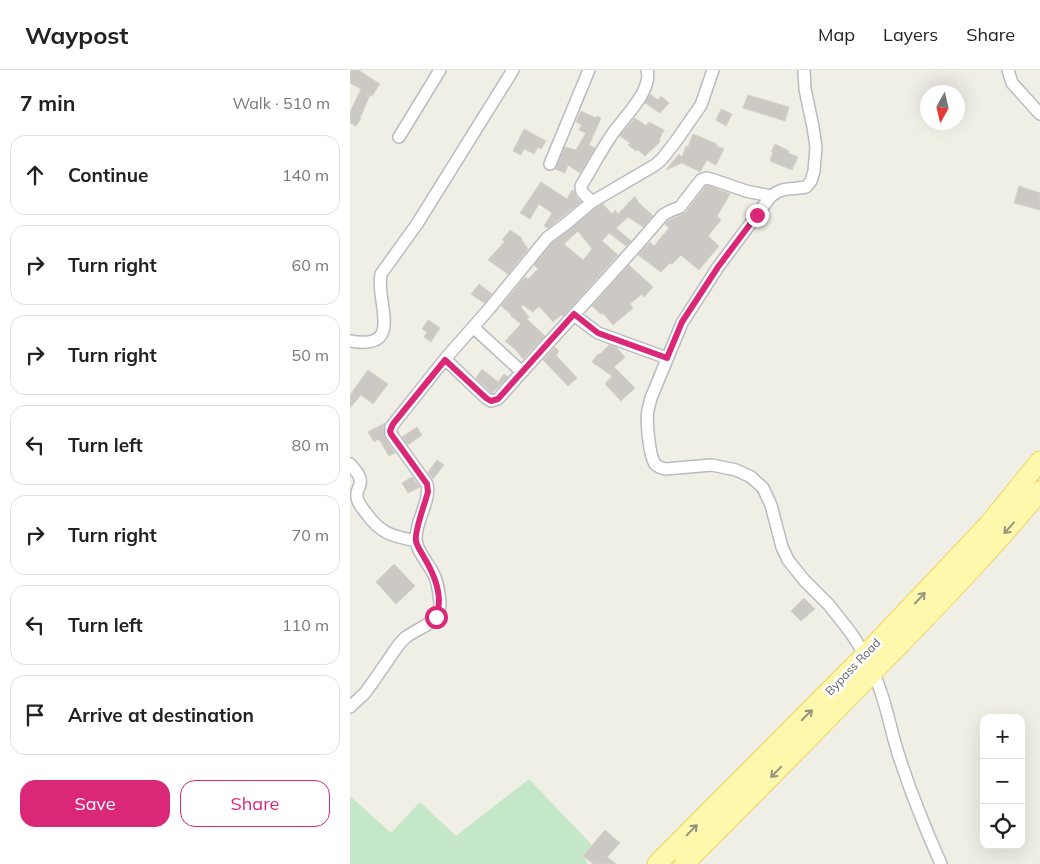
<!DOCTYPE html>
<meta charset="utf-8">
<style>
:root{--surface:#fff;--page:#f2f2f2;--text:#222;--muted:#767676;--line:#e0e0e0;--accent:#db2777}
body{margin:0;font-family:Mulish,sans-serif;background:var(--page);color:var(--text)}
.controls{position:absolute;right:15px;bottom:15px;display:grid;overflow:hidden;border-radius:10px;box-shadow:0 5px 20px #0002}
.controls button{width:45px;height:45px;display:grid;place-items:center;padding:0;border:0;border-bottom:1px solid var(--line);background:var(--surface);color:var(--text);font:25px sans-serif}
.compass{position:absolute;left:570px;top:15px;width:45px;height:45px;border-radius:50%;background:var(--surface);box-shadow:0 5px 20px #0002;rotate:188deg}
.stop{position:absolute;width:15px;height:15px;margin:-11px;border:4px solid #db2777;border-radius:50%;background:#fff}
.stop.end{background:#db2777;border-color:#fff;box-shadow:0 1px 5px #0008}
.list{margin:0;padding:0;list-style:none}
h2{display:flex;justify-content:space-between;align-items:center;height:65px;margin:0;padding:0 20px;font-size:21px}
h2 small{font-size:16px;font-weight:400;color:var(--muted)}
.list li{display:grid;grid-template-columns:32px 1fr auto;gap:15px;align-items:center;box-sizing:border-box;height:80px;margin:0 10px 10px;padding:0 10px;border:1px solid var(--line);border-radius:15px}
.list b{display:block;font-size:19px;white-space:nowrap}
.list em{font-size:16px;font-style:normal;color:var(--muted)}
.actions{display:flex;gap:10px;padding:15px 20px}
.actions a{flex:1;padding:11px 0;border:1px solid var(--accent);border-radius:15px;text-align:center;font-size:18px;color:var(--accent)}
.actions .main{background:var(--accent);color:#fff}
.icon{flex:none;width:28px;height:28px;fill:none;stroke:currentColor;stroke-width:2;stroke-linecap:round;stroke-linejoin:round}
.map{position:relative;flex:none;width:690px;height:794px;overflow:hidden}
header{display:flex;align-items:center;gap:30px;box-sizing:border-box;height:70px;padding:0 25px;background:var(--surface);border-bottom:1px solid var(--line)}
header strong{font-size:24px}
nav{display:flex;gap:28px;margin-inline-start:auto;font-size:18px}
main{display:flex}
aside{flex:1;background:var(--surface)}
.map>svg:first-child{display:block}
.green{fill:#c4e7c7}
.building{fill:#ccc9c4;stroke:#d5d1c5;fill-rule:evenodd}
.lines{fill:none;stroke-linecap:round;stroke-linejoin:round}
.minor-casing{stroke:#b9bbc0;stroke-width:14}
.primary-casing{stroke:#f0d460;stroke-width:21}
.minor{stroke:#fff;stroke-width:11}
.primary{stroke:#fef8ad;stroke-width:19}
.oneway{stroke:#96967f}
.route{stroke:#db2777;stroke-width:6}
.labels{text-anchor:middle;stroke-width:5;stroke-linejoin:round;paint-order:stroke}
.street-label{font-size:12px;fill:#5e6166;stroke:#fff}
</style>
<header>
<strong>Waypost</strong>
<nav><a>Map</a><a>Layers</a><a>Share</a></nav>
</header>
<main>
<aside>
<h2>7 min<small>Walk · 510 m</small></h2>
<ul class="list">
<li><svg class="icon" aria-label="ahead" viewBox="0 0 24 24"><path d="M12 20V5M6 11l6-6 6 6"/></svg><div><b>Continue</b></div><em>140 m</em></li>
<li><svg class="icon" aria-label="right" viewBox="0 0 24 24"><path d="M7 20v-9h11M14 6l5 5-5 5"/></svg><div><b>Turn right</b></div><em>60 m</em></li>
<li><svg class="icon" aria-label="right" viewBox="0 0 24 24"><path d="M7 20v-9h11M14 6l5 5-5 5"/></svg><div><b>Turn right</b></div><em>50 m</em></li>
<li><svg class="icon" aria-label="left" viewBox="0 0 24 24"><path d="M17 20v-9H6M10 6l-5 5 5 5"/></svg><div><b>Turn left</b></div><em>80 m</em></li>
<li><svg class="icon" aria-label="right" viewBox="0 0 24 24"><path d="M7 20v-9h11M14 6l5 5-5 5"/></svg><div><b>Turn right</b></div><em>70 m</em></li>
<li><svg class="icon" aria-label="left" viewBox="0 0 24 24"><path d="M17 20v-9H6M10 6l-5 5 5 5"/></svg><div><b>Turn left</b></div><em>110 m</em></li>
<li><svg class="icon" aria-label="arrive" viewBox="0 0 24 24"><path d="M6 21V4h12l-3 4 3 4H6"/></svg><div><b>Arrive at destination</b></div></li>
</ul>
<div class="actions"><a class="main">Save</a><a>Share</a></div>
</aside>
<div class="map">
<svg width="690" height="794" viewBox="0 0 690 794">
<rect width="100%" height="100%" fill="#f0efe6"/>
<path class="green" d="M 179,709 L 242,775 L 233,786 L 238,794 L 0,794 L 0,726 L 41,763 L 70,732 L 106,766 Z"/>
<path class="building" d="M 0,0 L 8,0 L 30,14 L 22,26 L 20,25 L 10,48 L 11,49 L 6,56 L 0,53 L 0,42 L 11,19 L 0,13 Z
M 300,24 L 308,30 L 311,26 L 319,33 L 310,43 L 295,33 Z
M 398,25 L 439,37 L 435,51 L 393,38 Z
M 371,39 L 382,44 L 376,56 L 366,50 Z
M 231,41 L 246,48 L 247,46 L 251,48 L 239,75 L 245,78 L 230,103 L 218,95 L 215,103 L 205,99 L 215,77 L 226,80 L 236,63 L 229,60 L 232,55 L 226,52 Z
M 285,48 L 296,56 L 299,52 L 314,60 L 309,70 L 310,72 L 295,86 L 288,80 L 286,81 L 278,75 L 280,73 L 270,66 Z
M 174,59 L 196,71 L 191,79 L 188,77 L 184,84 L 174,79 L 171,85 L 163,81 Z
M 343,64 L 367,74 L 366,76 L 374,79 L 366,95 L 357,90 L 350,102 L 332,93 L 316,100 L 329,84 L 332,87 L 336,76 L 338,77 Z
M 425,74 L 439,81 L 438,83 L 448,87 L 442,100 L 420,91 L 423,82 L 421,82 Z
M 191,112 L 217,129 L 222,120 L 224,121 L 226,127 L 231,132 L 198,158 L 194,156 L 202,143 L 189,134 L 180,149 L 170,143 Z
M 356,116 L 359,116 L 380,124 L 367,146 L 371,150 L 358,166 L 369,176 L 349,200 L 331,185 L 322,194 L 320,193 L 311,202 L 288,185 L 300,172 L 304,176 L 319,158 L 315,154 L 318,151 L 336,142 Z
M 669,116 L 690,123 L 690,140 L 664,133 Z
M 285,126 L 288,132 L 303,146 L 293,157 L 278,147 L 266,158 L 281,171 L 276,176 L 259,163 L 252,171 L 268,185 L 213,246 L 211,245 L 203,252 L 190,237 L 188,237 L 183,242 L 173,235 L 171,237 L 179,247 L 177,249 L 195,266 L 173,289 L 166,280 L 155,271 L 171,254 L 160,245 L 161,244 L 151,236 L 175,207 L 178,209 L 188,199 L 184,195 L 202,173 L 246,138 L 253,134 L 262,144 L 265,140 L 268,144 ZM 228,161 L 242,179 L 233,190 L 214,174 Z
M 160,160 L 172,168 L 171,169 L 178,179 L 158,204 L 138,190 L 155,171 L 152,170 Z
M 279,195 L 303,217 L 294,227 L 292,224 L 280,234 L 283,238 L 263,255 L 253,243 L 252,245 L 242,236 Z
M 129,214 L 142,224 L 134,233 L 121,224 Z
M 78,250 L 90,258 L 81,272 L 74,267 L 77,262 L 72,259 Z
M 259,275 L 266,277 L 275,287 L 264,297 L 285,318 L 271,331 L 255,314 L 262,306 L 242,292 L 248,284 L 249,285 Z
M 205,277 L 209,281 L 206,285 L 227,308 L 218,316 L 193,290 Z
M 132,299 L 148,312 L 154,304 L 158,307 L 142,323 L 126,308 Z
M 18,300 L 38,314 L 23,334 L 11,325 L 0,338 L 0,325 Z
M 35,353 L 34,357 L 35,368 L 45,383 L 39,386 L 29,369 L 24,372 L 18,362 Z
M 67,357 L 72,365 L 58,375 L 52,367 Z
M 87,390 L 94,395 L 83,409 L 78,402 Z
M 62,407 L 70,417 L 58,423 L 52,413 Z
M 44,494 L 65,516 L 46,534 L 26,512 Z
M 454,528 L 465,539 L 451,551 L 441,541 Z
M 255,760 L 270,773 L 257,787 L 266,794 L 243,794 L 233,786 Z"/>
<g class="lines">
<g class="minor-casing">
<path id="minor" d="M 454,0 L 455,19 L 463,57 L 466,77 L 464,101 L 461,111 L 456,117 C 440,120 435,116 421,126 L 368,197 L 332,253 L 301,328 C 300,332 299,336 298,340 C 296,350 299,385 305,394 C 308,397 311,398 315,399 L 362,395 L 386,400 L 401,407 L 413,418 L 421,435 L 432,477 L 438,490 L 454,510 L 479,535 L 501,563 L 515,585
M 658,0 L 662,13 L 690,44
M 49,67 L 90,0
M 200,94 L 239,0
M 242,132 L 232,122 L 231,116 C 241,100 250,82 261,66 C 272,49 303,21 297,0
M 224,245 L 248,263 L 317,288
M 123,257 L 172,302
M 0,271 C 56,281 25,232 31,204 L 67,154 L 163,0
M 95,289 L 136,328 L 141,331 L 148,329 C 202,267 260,208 313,145 L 320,141 L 330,137 L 351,110 L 356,108 L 361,109 L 396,121 L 421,126
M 0,394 C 5,400 12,406 10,414 C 9,419 6,421 7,426 C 7,432 12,438 16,443 C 31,464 42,466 66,471
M 523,602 C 536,629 539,655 548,683 C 560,721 575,758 591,794
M 0,637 C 5,632 10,628 14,624 C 22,614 29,603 36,593 C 42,585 47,575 55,568 C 68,557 91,554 90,533 C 89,523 88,511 83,503 C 78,493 66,480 66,469 C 65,452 81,431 77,414 L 41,364 L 41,357 L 95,289 L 139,239 L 197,168 L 217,153 L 242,132 L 305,95 L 312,89 L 326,71 L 351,35 L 363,0"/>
</g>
<g class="primary-casing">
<path id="primary" d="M 307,794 L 515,585 L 638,455 L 690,391
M 334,794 C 400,728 466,661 531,594 C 585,538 640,482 690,421"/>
</g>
<use href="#minor" class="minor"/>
<use href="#primary" class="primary"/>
</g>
<defs><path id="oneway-shaft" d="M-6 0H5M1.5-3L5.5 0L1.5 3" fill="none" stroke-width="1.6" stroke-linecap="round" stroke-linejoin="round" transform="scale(1.25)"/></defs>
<g class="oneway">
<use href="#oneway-shaft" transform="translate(659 458) rotate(132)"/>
<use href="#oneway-shaft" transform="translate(570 528) rotate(-47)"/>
<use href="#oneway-shaft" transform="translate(457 645) rotate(-45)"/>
<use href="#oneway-shaft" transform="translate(426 702) rotate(134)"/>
<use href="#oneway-shaft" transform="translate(342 760) rotate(-45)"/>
</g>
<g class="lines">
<path class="route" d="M 86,547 C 94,527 85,506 75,489 C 72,483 67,477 66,471 C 64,462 75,433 78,422 L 77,414 L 41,364 L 40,361 L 43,354 L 95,290 L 136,328 L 141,331 L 148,329 L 224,244 L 248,263 L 317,288 L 332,252 L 368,197 L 407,145"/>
</g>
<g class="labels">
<g class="street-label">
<text transform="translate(503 597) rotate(-46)" y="4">Bypass Road</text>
</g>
</g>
</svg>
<div class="controls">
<button>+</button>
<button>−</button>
<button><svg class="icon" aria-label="locate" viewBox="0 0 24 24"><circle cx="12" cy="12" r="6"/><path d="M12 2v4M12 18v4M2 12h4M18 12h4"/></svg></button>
</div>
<svg class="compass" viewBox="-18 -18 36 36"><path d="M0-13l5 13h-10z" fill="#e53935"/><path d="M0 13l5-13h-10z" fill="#767676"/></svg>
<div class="stop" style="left:86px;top:547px"></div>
<div class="stop end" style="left:407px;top:145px"></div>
</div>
</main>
